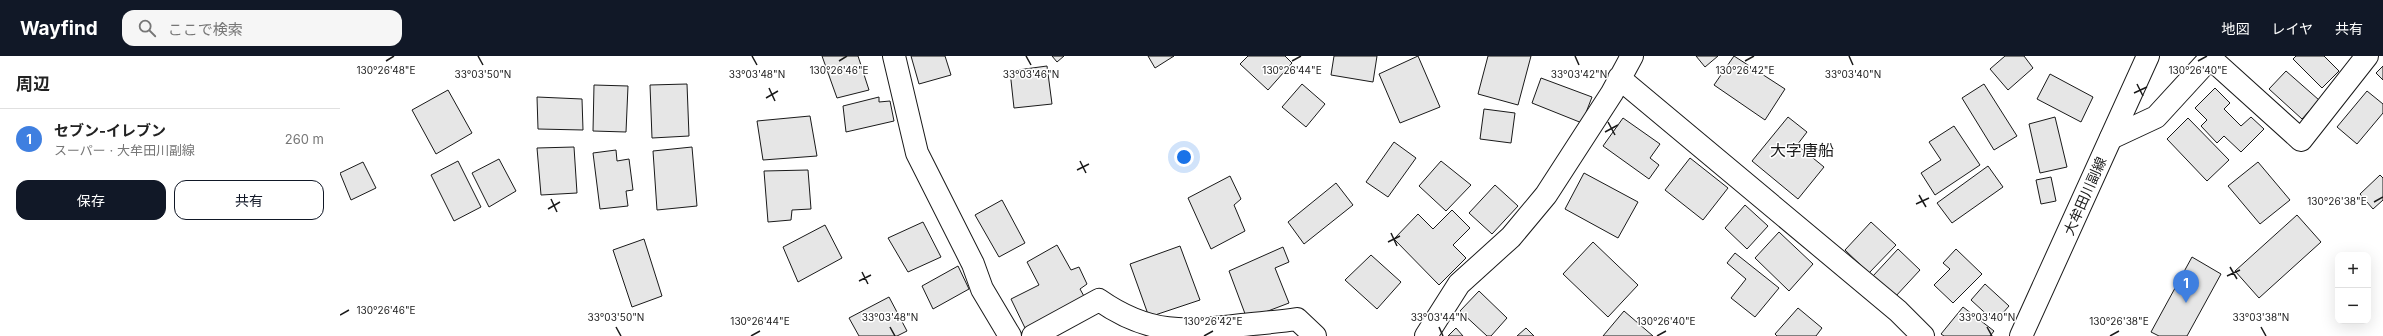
<!DOCTYPE html>
<html lang="ja">
<meta charset="utf-8">
<style>
:root{--surface:#fff;--page:#f6f6f6;--text:#222;--muted:#767676;--line:#e0e0e0;--accent:#111827}
body{margin:0;font-family:Inter,"Noto Sans JP",sans-serif;background:var(--page);color:var(--text)}
.controls{position:absolute;right:12px;bottom:12px;display:grid;overflow:hidden;border-radius:8px;box-shadow:0 4px 16px #0002}
.controls button{width:36px;height:36px;display:grid;place-items:center;padding:0;border:0;border-bottom:1px solid var(--line);background:var(--surface);color:var(--text);font:20px sans-serif}
.you{position:absolute;left:844px;top:101px;width:14px;height:14px;margin:-10px;border:3px solid #fff;border-radius:50%;background:#1a73e8;box-shadow:0 0 0 6px #1a73e833}
.badge{display:grid;place-items:center;width:26px;height:26px;border-radius:50%;background:var(--accent);color:#fff;font-size:13px;font-weight:700}
.pin{position:absolute;translate:-50% -33px;filter:drop-shadow(0 1px 2px #0008)}
.pin::after{content:'';position:absolute;top:21px;width:14px;height:12px;background:inherit;clip-path:polygon(0 0,100% 0,50% 100%)}
.list{margin:0;padding:0;list-style:none}
h2{display:flex;justify-content:space-between;align-items:center;height:52px;margin:0;padding:0 16px;font-size:17px}
h2 small{font-size:13px;font-weight:400;color:var(--muted)}
.list li{display:grid;grid-template-columns:26px 1fr auto;gap:12px;align-items:center;box-sizing:border-box;height:60px;padding:0 16px;border-top:1px solid var(--line)}
.list b{display:block;font-size:15px;white-space:nowrap}
.list p{margin:0;font-size:13px;white-space:nowrap;color:var(--muted)}
.list em{font-size:13px;font-style:normal;color:var(--muted)}
.actions{display:flex;gap:8px;padding:12px 16px}
.actions a{flex:1;padding:9px 0;border:1px solid var(--accent);border-radius:12px;text-align:center;font-size:14px;color:var(--accent)}
.actions .main{background:var(--accent);color:#fff}
.icon{flex:none;width:22px;height:22px;fill:none;stroke:currentColor;stroke-width:2;stroke-linecap:round;stroke-linejoin:round}
.map{position:relative;flex:none;width:2043px;height:280px;overflow:hidden}
header{display:flex;align-items:center;gap:24px;box-sizing:border-box;height:56px;padding:0 20px;background:var(--accent);color:#fff}
header strong{font-size:19px}
nav{display:flex;gap:22px;margin-inline-start:auto;font-size:14px}
.search{width:280px;height:36px;background:var(--page);display:flex;align-items:center;gap:10px;box-sizing:border-box;padding:0 14px;border-radius:12px;color:var(--muted);font-size:15px}
main{display:flex}
aside{flex:1;background:var(--surface)}
.map>svg:first-child{display:block}
.building{fill:#e6e6e6;stroke:#1a1a1a}
.lines{fill:none;stroke-linecap:round;stroke-linejoin:round}
.minor-casing{stroke:#1a1a1a;stroke-width:24}
.major-casing{stroke:#1a1a1a;stroke-width:24}
.minor{stroke:#fff;stroke-width:22}
.major{stroke:#fff;stroke-width:22}
.ticks{fill:none;stroke:#1a1a1a;stroke-width:1.5}
.labels{text-anchor:middle;stroke-width:3;stroke-linejoin:round;paint-order:stroke}
.street-label{font-size:14px;fill:#1a1a1a;stroke:#fff}
.quarter-label{font-size:16px;fill:#1a1a1a;stroke:#fff}
.ticks-label{font-size:10px;text-anchor:middle;fill:#1a1a1a;stroke:#fff;stroke-width:3;stroke-linejoin:round;paint-order:stroke}
</style>
<header>
<strong>Wayfind</strong>
<div class="search"><svg class="icon" aria-label="search" viewBox="0 0 24 24"><circle cx="10" cy="10" r="6"/><path d="M15 15l6 6"/></svg>ここで検索</div>
<nav><a>地図</a><a>レイヤ</a><a>共有</a></nav>
</header>
<main>
<aside>
<h2>周辺<small></small></h2>
<ul class="list">
<li><span class="badge" style="background:#3f7fe0">1</span><div><b>セブン-イレブン</b><p>スーパー · 大牟田川副線</p></div><em>260 m</em></li>
</ul>
<div class="actions"><a class="main">保存</a><a>共有</a></div>
</aside>
<div class="map">
<svg width="2043" height="280" viewBox="0 0 2043 280">
<rect width="100%" height="100%" fill="#fff"/>
<path class="building" d="M 482,0 L 518,0 L 529,34 L 497,42 Z
M 571,0 L 605,0 L 611,19 L 579,28 Z
M 712,0 L 724,0 L 717,6 Z
M 808,0 L 834,0 L 815,12 Z
M 908,0 L 945,0 L 952,7 L 928,34 L 900,8 Z
M 994,0 L 1037,0 L 1033,26 L 991,19 Z
M 1078,0 L 1100,51 L 1060,67 L 1039,18 Z
M 1148,0 L 1191,0 L 1178,49 L 1138,38 Z
M 1356,0 L 1378,0 L 1365,11 Z
M 1394,0 L 1445,33 L 1425,64 L 1374,29 Z
M 1665,0 L 1684,0 L 1693,12 L 1668,34 L 1650,13 Z
M 1956,0 L 1984,0 L 1999,15 L 1982,32 L 1953,3 Z
M 707,10 L 712,48 L 674,52 L 670,15 Z
M 2043,10 L 2043,24 L 2036,17 Z
M 1946,15 L 1979,44 L 1962,63 L 1929,33 Z
M 1710,18 L 1753,41 L 1741,66 L 1697,43 Z
M 1201,22 L 1252,41 L 1242,67 L 1192,47 Z
M 347,28 L 349,80 L 312,82 L 310,29 Z
M 962,28 L 985,48 L 966,71 L 942,51 Z
M 1644,28 L 1677,80 L 1654,94 L 1622,42 Z
M 254,29 L 288,30 L 286,76 L 253,75 Z
M 1875,32 L 1890,47 L 1884,53 L 1901,70 L 1911,61 L 1924,73 L 1901,96 L 1884,80 L 1877,87 L 1861,70 L 1867,64 L 1855,52 Z
M 108,34 L 132,77 L 96,98 L 72,54 Z
M 2027,35 L 2043,48 L 2043,57 L 2017,88 L 1997,71 Z
M 197,41 L 242,43 L 243,74 L 198,73 Z
M 539,41 L 539,46 L 550,45 L 554,65 L 506,76 L 503,50 Z
M 1144,53 L 1175,57 L 1171,87 L 1140,83 Z
M 470,60 L 477,100 L 423,104 L 417,65 Z
M 1448,61 L 1467,76 L 1457,89 L 1484,111 L 1458,143 L 1412,105 Z
M 1715,61 L 1727,111 L 1700,117 L 1689,68 Z
M 1283,62 L 1320,88 L 1310,102 L 1319,109 L 1309,123 L 1263,90 Z
M 1848,62 L 1889,104 L 1867,125 L 1827,83 Z
M 1614,70 L 1640,109 L 1595,139 L 1581,117 L 1601,104 L 1589,86 Z
M 1054,86 L 1076,102 L 1048,141 L 1026,126 Z
M 234,91 L 237,137 L 201,139 L 197,92 Z
M 352,91 L 357,150 L 317,154 L 313,95 Z
M 276,94 L 277,105 L 289,103 L 293,134 L 286,135 L 288,150 L 260,153 L 253,97 Z
M 1350,102 L 1388,132 L 1363,164 L 1325,134 Z
M 159,103 L 176,135 L 149,151 L 132,117 Z
M 118,105 L 141,151 L 114,165 L 91,119 Z
M 1101,105 L 1131,129 L 1106,155 L 1079,130 Z
M 23,106 L 36,132 L 11,144 L 0,117 Z
M 1918,106 L 1950,144 L 1920,168 L 1888,130 Z
M 1648,110 L 1663,131 L 1612,167 L 1597,147 Z
M 468,114 L 471,153 L 452,154 L 451,164 L 428,166 L 424,115 Z
M 1244,117 L 1298,146 L 1278,182 L 1225,153 Z
M 2040,119 L 2043,122 L 2043,144 L 2033,153 L 2020,138 Z
M 890,120 L 901,143 L 894,149 L 905,175 L 871,193 L 848,142 Z
M 1711,121 L 1716,145 L 1701,148 L 1696,124 Z
M 996,127 L 1013,149 L 964,188 L 948,166 Z
M 1155,129 L 1178,150 L 1152,178 L 1129,157 Z
M 662,144 L 685,187 L 659,201 L 635,159 Z
M 1405,149 L 1428,170 L 1407,193 L 1385,172 Z
M 1112,154 L 1130,172 L 1113,189 L 1126,202 L 1099,229 L 1054,183 L 1078,158 L 1093,173 Z
M 1957,159 L 1981,186 L 1919,242 L 1895,215 Z
M 583,166 L 601,201 L 568,216 L 548,182 Z
M 1531,166 L 1556,189 L 1529,217 L 1505,194 Z
M 485,169 L 502,202 L 458,226 L 443,191 Z
M 1439,176 L 1473,208 L 1449,235 L 1415,202 Z
M 304,183 L 322,240 L 292,251 L 273,194 Z
M 1253,186 L 1298,229 L 1268,261 L 1223,218 Z
M 717,189 L 731,214 L 739,211 L 747,228 L 740,233 L 745,242 L 686,274 L 671,243 L 699,229 L 687,206 Z
M 840,190 L 860,244 L 809,261 L 790,208 Z
M 943,191 L 949,206 L 935,212 L 949,247 L 907,263 L 889,215 Z
M 1558,193 L 1580,214 L 1555,241 L 1533,220 Z
M 1616,193 L 1642,218 L 1613,247 L 1594,229 L 1610,213 L 1603,207 Z
M 1395,197 L 1439,232 L 1415,261 L 1391,242 L 1406,223 L 1387,207 Z
M 1031,199 L 1061,226 L 1037,253 L 1005,224 Z
M 1852,201 L 1881,218 L 1847,280 L 1819,280 L 1811,276 Z
M 618,210 L 629,233 L 593,253 L 582,230 Z
M 1645,228 L 1669,250 L 1655,266 L 1631,244 Z
M 1139,235 L 1167,262 L 1151,280 L 1147,280 L 1120,255 Z
M 549,241 L 567,275 L 557,280 L 519,280 L 509,262 Z
M 1623,251 L 1654,275 L 1650,280 L 1604,280 L 1601,278 Z
M 1458,252 L 1482,272 L 1476,280 L 1437,280 L 1435,278 Z
M 1284,255 L 1313,280 L 1263,280 Z
M 1116,272 L 1123,280 L 1108,280 Z
M 1186,272 L 1194,280 L 1177,280 Z"/>
<g class="lines">
<g class="minor-casing">
<path id="minor" d="M 554,0 L 577,97 L 633,208 L 642,233 L 670,280
M 1868,0 L 1961,84 L 2027,0
M 1279,22 L 1558,255 L 1583,280
M 1771,82 L 1816,61 L 1872,0
M 693,280 L 759,244 C 809,279 845,276 902,269 C 920,267 939,266 957,263 L 975,280
M 1086,280 L 1119,228 L 1171,181 L 1206,139 L 1272,37 L 1292,0"/>
</g>
<g class="major-casing">
<path id="major" d="M 1681,280 L 1808,0"/>
</g>
<use href="#minor" class="minor"/>
<use href="#major" class="major"/>
</g>
<path class="ticks" d="M 138,0 L 143,9M 412,0 L 417,9M 686,0 L 691,9M 1235,0 L 1239,9M 1509,0 L 1513,9M 46,5 L 54,0M 499,5 L 507,0M 952,5 L 961,0M 1405,5 L 1414,0M 1858,5 L 1867,0M 1797,28 L 1803,40M 429,32 L 435,45M 1794,37 L 1807,31M 426,42 L 438,35M 1268,66 L 1275,79M 1265,76 L 1278,69M 740,105 L 746,117M 737,114 L 749,108M 1579,139 L 1586,151M 211,143 L 217,156M 2034,146 L 2043,141M 1576,148 L 1589,142M 208,153 L 220,146M 1051,177 L 1057,190M 1048,186 L 1060,180M 1890,211 L 1897,223M 522,216 L 528,228M 1887,220 L 1900,214M 519,225 L 531,219M 0,259 L 9,254M 276,271 L 281,280M 550,271 L 555,280M 1099,271 L 1103,280M 1647,271 L 1652,280M 1921,271 L 1926,280M 411,280 L 420,275M 864,280 L 873,275M 1317,280 L 1326,275M 1770,280 L 1779,275"/>
<g class="labels">
<g class="street-label">
<text transform="translate(1745 140) rotate(-66)" y="5">大牟田川副線</text>
</g>
<g class="quarter-label">
<text x="1462" y="100">大字唐船</text>
</g>
</g>
<g class="ticks-label">
<text x="46" y="18">130°26'48"E</text>
<text x="499" y="18">130°26'46"E</text>
<text x="952" y="18">130°26'44"E</text>
<text x="1405" y="18">130°26'42"E</text>
<text x="1858" y="18">130°26'40"E</text>
<text x="143" y="22">33°03'50"N</text>
<text x="417" y="22">33°03'48"N</text>
<text x="691" y="22">33°03'46"N</text>
<text x="1239" y="22">33°03'42"N</text>
<text x="1513" y="22">33°03'40"N</text>
<text x="1997" y="149">130°26'38"E</text>
<text x="46" y="258">130°26'46"E</text>
<text x="276" y="265">33°03'50"N</text>
<text x="550" y="265">33°03'48"N</text>
<text x="1099" y="265">33°03'44"N</text>
<text x="1647" y="265">33°03'40"N</text>
<text x="1921" y="265">33°03'38"N</text>
<text x="420" y="269">130°26'44"E</text>
<text x="873" y="269">130°26'42"E</text>
<text x="1326" y="269">130°26'40"E</text>
<text x="1779" y="269">130°26'38"E</text>
</g>
</svg>
<div class="controls">
<button>+</button>
<button>−</button>
</div>
<div class="you"></div>
<div class="pin badge" style="left:1846px;top:247px;background:#3f7fe0">1</div>
</div>
</main>
